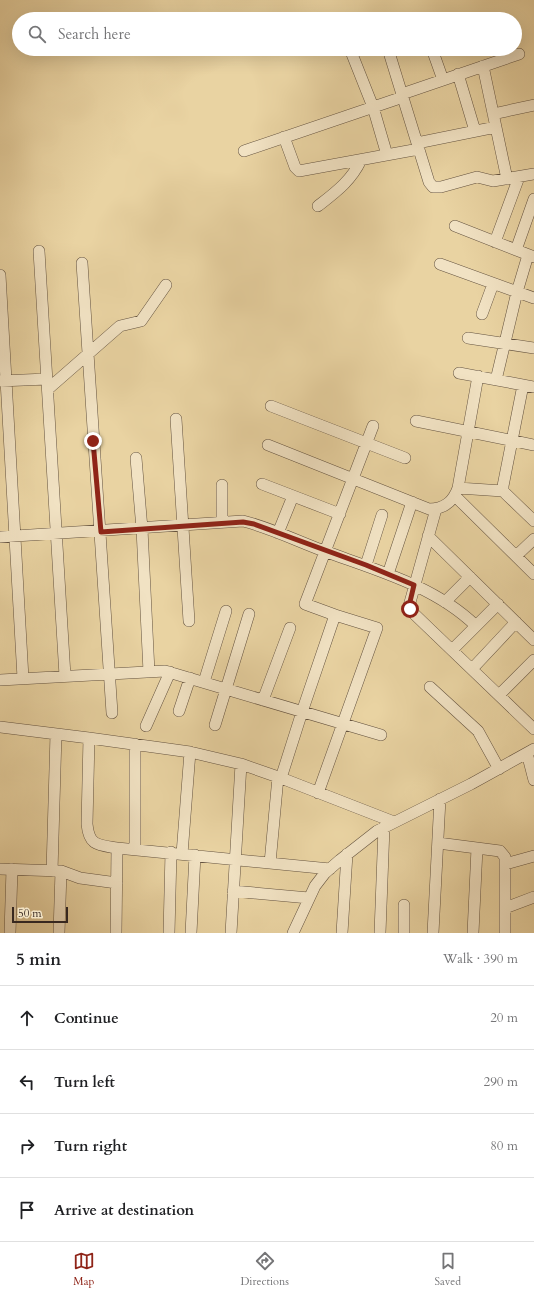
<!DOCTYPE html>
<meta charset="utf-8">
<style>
:root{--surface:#fff;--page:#f2f2f2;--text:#202124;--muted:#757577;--line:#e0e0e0;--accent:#8f2418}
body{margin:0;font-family:Cardo,serif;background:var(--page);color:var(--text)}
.scale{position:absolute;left:12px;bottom:10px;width:56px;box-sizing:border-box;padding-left:4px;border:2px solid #38281f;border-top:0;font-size:11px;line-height:14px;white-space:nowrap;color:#38281f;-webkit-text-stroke:3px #f1e2c3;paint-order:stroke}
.stop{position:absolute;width:12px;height:12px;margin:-9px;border:3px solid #8f2418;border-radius:50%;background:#fff}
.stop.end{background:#8f2418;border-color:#fff;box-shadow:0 1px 4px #0008}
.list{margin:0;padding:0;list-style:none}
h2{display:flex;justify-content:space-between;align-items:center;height:52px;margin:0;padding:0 16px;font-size:17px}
h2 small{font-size:13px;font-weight:400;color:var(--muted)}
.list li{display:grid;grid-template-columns:26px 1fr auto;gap:12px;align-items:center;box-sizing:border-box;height:64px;padding:0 16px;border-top:1px solid var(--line)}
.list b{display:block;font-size:15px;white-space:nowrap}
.list em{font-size:13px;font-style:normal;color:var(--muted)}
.icon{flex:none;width:22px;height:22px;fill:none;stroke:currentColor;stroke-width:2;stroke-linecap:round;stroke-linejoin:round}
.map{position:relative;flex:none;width:534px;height:933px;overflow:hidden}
.search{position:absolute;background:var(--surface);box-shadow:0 4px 16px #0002;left:12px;right:12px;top:12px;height:44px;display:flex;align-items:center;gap:10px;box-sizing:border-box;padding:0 14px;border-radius:22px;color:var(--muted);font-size:15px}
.sheet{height:308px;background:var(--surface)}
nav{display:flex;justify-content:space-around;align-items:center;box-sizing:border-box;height:56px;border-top:1px solid var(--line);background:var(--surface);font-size:11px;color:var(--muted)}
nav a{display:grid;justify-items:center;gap:2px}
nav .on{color:var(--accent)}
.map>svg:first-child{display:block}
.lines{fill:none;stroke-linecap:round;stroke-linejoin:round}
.minor-casing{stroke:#645340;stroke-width:12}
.minor{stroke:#f1e2c3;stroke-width:11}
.route{stroke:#8f2418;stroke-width:5}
</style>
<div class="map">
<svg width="534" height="933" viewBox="0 0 534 933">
<rect width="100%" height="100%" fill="#e9d3a2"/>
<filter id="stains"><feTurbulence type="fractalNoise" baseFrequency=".005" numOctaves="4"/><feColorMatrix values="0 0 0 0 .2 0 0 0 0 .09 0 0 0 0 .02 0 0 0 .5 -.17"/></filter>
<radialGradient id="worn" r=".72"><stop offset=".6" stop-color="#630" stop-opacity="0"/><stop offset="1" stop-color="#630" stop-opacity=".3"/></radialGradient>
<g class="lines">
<g class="minor-casing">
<path id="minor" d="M 350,49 L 373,107 L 387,155
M 388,49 L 429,182 L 433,187 L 441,187 L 477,177 L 493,181 L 534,174
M 432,49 L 443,80
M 483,66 L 507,179
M 458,74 L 475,131
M 402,94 L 519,54
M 493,114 L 534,105
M 284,137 L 295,167 L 299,171 L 419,149
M 417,143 L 496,127
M 244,151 L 403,97
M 318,206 C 336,192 351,181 361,160
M 455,226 L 534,257
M 495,242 L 519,177
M 516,250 L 534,199
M 39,251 L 65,676
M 82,263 L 112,713
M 440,264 L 534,298
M 0,275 L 23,678
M 482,314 L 493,284
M 468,338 L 534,348
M 459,373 L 534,387
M 496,380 L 517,292 L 528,255
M 0,381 L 47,379
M 523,385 L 503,486 L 503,491 L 507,495 L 534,521
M 48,389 L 120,326 L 141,321 L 166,285
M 271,406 L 405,458
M 176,419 L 189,621
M 416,421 L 534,445
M 268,445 L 429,509 C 444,509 453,502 458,488 L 478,376
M 136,458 L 142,529 L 149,672
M 262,484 L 340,514
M 222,485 L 222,523
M 458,488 L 503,491
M 455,496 L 534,574
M 436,509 L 409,606 L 409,609 L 534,729
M 278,533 L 293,496
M 428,536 L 534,640
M 0,537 L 243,521 C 271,528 297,541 324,551 C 376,570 435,586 476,626
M 516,556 L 534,539
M 366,565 L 382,515
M 388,574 L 412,502
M 445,602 L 470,577
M 452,650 L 498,604
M 472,669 L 516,622
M 0,680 L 165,671 L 381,735
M 204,682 L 226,611
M 430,687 L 478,731 L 499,769
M 499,695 L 534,660
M 263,700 L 290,628
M 179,711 L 190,678
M 215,725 L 249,614
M 146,726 L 170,672
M 0,727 L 89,738 L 190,752 L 241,764 L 281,778 L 394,822
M 89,738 L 87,824 C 89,846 98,845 117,848 L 330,869
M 527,753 L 534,780
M 281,778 L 302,712 L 335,615 L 305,604 L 373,426
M 318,793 L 377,628 L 335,615
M 438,843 L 500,851 L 505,857 L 505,933
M 135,849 L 135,744
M 182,854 L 190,752
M 270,863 L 278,777
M 505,864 L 534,856
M 0,869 L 61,871 L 80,878 L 117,883
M 52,871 L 56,734
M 233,891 L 309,898
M 505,908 L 534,897
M 10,933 L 12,869
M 59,933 L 61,871
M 116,933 L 117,848
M 169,933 L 171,852
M 191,933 L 195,855
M 231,933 L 241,764
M 293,933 L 315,886 L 325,873 L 340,860 L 377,831 L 471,784 L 534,749
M 342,933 L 347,854
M 380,933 L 384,827
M 404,933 L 404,905
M 433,933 L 440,799
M 473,933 L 477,848"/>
</g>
<use href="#minor" class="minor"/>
</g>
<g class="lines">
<path class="route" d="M 93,441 L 101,532 L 243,522 L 254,524 L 366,565 L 414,585 L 409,606 L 410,609"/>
</g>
<rect width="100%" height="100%" filter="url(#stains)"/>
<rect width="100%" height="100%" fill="url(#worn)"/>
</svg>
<div class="scale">50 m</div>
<div class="stop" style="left:410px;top:609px"></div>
<div class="stop end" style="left:93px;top:441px"></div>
<div class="search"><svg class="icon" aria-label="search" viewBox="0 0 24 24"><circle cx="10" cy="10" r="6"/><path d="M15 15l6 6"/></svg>Search here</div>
</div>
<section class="sheet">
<h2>5 min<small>Walk · 390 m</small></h2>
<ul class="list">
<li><svg class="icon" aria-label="ahead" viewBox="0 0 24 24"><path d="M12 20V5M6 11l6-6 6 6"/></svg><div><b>Continue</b></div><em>20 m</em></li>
<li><svg class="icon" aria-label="left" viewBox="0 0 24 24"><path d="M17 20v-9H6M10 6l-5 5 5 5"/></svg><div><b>Turn left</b></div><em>290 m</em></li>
<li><svg class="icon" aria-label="right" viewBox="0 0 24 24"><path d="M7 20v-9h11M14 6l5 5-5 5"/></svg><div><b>Turn right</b></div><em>80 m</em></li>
<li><svg class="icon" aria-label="arrive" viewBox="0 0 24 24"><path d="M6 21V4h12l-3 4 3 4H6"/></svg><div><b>Arrive at destination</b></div></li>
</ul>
</section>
<nav>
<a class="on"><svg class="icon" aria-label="map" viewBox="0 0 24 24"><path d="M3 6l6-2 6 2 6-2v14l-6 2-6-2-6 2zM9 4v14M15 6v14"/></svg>Map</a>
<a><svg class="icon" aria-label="directions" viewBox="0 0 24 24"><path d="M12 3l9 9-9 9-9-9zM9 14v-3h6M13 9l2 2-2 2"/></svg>Directions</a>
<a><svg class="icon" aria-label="saved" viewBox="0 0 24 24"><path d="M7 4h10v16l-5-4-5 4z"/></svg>Saved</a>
</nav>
